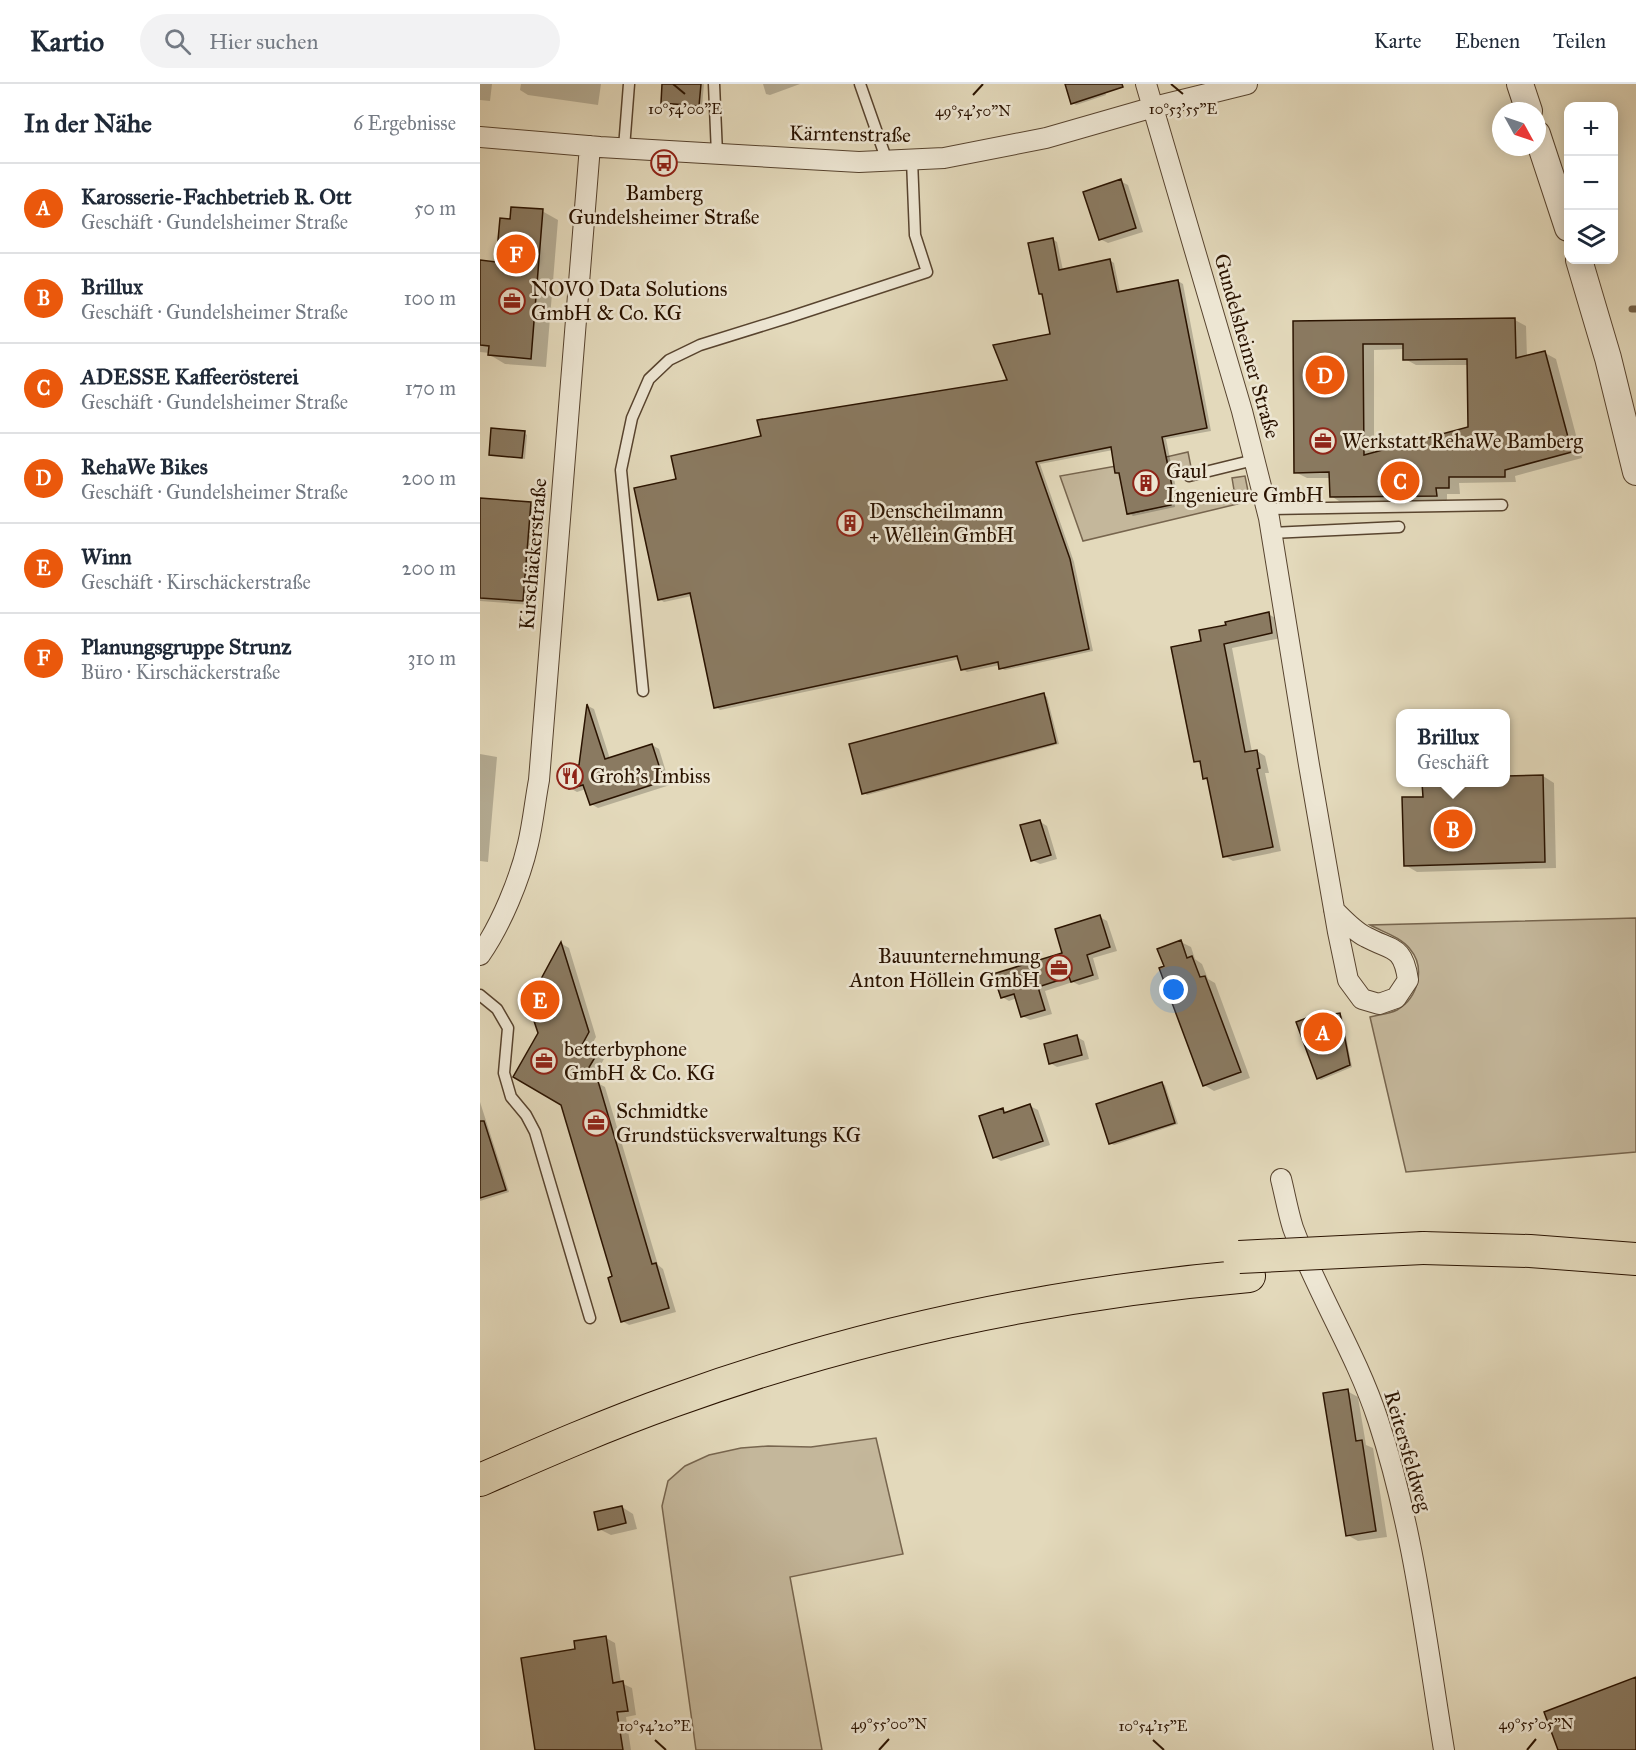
<!DOCTYPE html>
<html lang="de">
<meta charset="utf-8">
<style>
:root{--surface:#fff;--page:#f2f2f3;--text:#1f2937;--muted:#747a83;--line:#e0e1e3;--accent:#ea580c}
body{margin:0;font-family:"IM FELL Great Primer",serif;background:var(--page);color:var(--text)}
.controls{position:absolute;right:18px;top:18px;display:grid;overflow:hidden;border-radius:12px;box-shadow:0 3px 15px #0003}
.controls button{width:54px;height:54px;display:grid;place-items:center;padding:0;border:0;border-bottom:2px solid var(--line);background:var(--surface);color:var(--text);font:30px sans-serif}
.compass{position:absolute;left:1012px;top:18px;width:54px;height:54px;border-radius:50%;background:var(--surface);box-shadow:0 3px 15px #0003;rotate:130deg}
.you{position:absolute;left:694px;top:906px;width:21px;height:21px;margin:-15px;border:4px solid #fff;border-radius:50%;background:#1a73e8;box-shadow:0 0 0 9px #1a73e833}
.badge{display:grid;place-items:center;width:39px;height:39px;border-radius:50%;background:var(--accent);color:#fff;font-size:20px;font-weight:700}
.pin{position:absolute;translate:-50% -50%;border:3px solid #fff;box-shadow:0 2px 6px #0006}
.popup{position:absolute;left:916px;top:625px;width:114px;height:78px;box-sizing:border-box;display:grid;place-content:center;border-radius:12px;background:var(--surface);filter:drop-shadow(0 2px 4px #0005);font-size:20px;white-space:nowrap;color:var(--muted)}
.popup b{font-size:22px;color:var(--text)}
.popup::after{content:'';position:absolute;left:50%;top:100%;margin-left:-12px;border:12px solid transparent;border-top-color:var(--surface)}
.list{margin:0;padding:0;list-style:none}
h2{display:flex;justify-content:space-between;align-items:center;height:78px;margin:0;padding:0 24px;font-size:26px}
h2 small{font-size:20px;font-weight:400;color:var(--muted)}
.list li{display:grid;grid-template-columns:39px 1fr auto;gap:18px;align-items:center;box-sizing:border-box;height:90px;padding:0 24px;border-top:2px solid var(--line)}
.list b{display:block;font-size:22px;white-space:nowrap}
.list p{margin:0;font-size:20px;white-space:nowrap;color:var(--muted)}
.list em{font-size:20px;font-style:normal;color:var(--muted)}
.icon{flex:none;width:33px;height:33px;fill:none;stroke:currentColor;stroke-width:2;stroke-linecap:round;stroke-linejoin:round}
.map{position:relative;flex:none;width:1156px;height:1666px;overflow:hidden}
header{display:flex;align-items:center;gap:36px;box-sizing:border-box;height:84px;padding:0 30px;background:var(--surface);border-bottom:2px solid var(--line)}
header strong{font-size:28px}
nav{display:flex;gap:33px;margin-inline-start:auto;font-size:21px}
.search{width:420px;height:54px;background:var(--page);display:flex;align-items:center;gap:15px;box-sizing:border-box;padding:0 21px;border-radius:33px;color:var(--muted);font-size:22px}
main{display:flex}
aside{flex:1;background:var(--surface)}
.map>svg:first-child{display:block}
.green{fill:#c4b79b;stroke:#77654e;stroke-width:1.5}
.shadow{fill:#0003;fill-rule:evenodd}
.lines{fill:none;stroke-linecap:round;stroke-linejoin:round}
.stream{stroke:#73624a;stroke-width:7}
.building{fill:#8a7a61;stroke:#2a1300;stroke-width:1.5;fill-rule:evenodd}
.service-casing{stroke:#58442f;stroke-width:13}
.minor-casing{stroke:#58442f;stroke-width:22}
.tertiary-casing{stroke:#58442f;stroke-width:28}
.primary-casing{stroke:#2a1300;stroke-width:34}
.service{stroke:#ede6d3;stroke-width:10}
.minor{stroke:#ede6d3;stroke-width:20}
.tertiary{stroke:#ede6d3;stroke-width:26}
.primary{stroke:#e3d9bb;stroke-width:32}
.primary-bridge-casing{stroke:#2a1300;stroke-width:34;stroke-linecap:butt}
.primary-bridge{stroke:#e3d9bb;stroke-width:32}
.ticks{fill:none;stroke:#2a1300;stroke-width:2}
.labels{text-anchor:middle;stroke-width:5;stroke-linejoin:round;paint-order:stroke}
.street-label{font-size:21px;fill:#2a1300;stroke:#ede6d3}
.poi-label{font-size:21px;fill:#2a1300;stroke:#ede6d3;text-anchor:start}
.ticks-label{font-size:15px;text-anchor:middle;fill:#2a1300;stroke:#ede6d3;stroke-width:5;stroke-linejoin:round;paint-order:stroke}
</style>
<header>
<strong>Kartio</strong>
<div class="search"><svg class="icon" aria-label="search" viewBox="0 0 24 24"><circle cx="10" cy="10" r="6"/><path d="M15 15l6 6"/></svg>Hier suchen</div>
<nav><a>Karte</a><a>Ebenen</a><a>Teilen</a></nav>
</header>
<main>
<aside>
<h2>In der Nähe<small>6 Ergebnisse</small></h2>
<ul class="list">
<li><span class="badge">A</span><div><b>Karosserie-Fachbetrieb R. Ott</b><p>Geschäft · Gundelsheimer Straße</p></div><em>50 m</em></li>
<li><span class="badge">B</span><div><b>Brillux</b><p>Geschäft · Gundelsheimer Straße</p></div><em>100 m</em></li>
<li><span class="badge">C</span><div><b>ADESSE Kaffeerösterei</b><p>Geschäft · Gundelsheimer Straße</p></div><em>170 m</em></li>
<li><span class="badge">D</span><div><b>RehaWe Bikes</b><p>Geschäft · Gundelsheimer Straße</p></div><em>200 m</em></li>
<li><span class="badge">E</span><div><b>Winn</b><p>Geschäft · Kirschäckerstraße</p></div><em>200 m</em></li>
<li><span class="badge">F</span><div><b>Planungsgruppe Strunz</b><p>Büro · Kirschäckerstraße</p></div><em>310 m</em></li>
</ul>
</aside>
<div class="map">
<svg width="1156" height="1666" viewBox="0 0 1156 1666">
<rect width="100%" height="100%" fill="#e3d9bb"/>
<filter id="stains"><feTurbulence type="fractalNoise" baseFrequency=".00333" numOctaves="4"/><feColorMatrix values="0 0 0 0 .2 0 0 0 0 .09 0 0 0 0 .02 0 0 0 .5 -.17"/></filter>
<radialGradient id="worn" r=".72"><stop offset=".6" stop-color="#630" stop-opacity="0"/><stop offset="1" stop-color="#630" stop-opacity=".3"/></radialGradient>
<path class="green" d="M 708,368 L 712,388 L 691,396 L 686,373 Z
M 670,376 L 640,392 L 648,430 L 754,406 L 752,394 L 765,392 L 770,417 L 603,457 L 580,392 Z
M 1156,834 L 1156,1068 L 926,1088 L 890,933 C 898,931 909,930 917,926 C 938,914 946,884 930,865 C 921,853 903,848 890,841 Z
M 396,1354 L 423,1470 L 310,1493 L 342,1666 L 216,1666 L 182,1422 L 188,1397 L 205,1382 L 229,1371 L 261,1364 L 288,1362 L 331,1363 Z"/>
<path class="shadow" d="M 0,0 L 12,0 L 10,17 L 0,16 Z
M 41,0 L 121,0 L 118,21 L 48,11 L 40,6 Z
M 184,0 L 224,0 L 222,23 L 182,18 Z
M 283,0 L 320,0 L 290,11 L 286,10 Z
M 586,0 L 622,0 L 626,11 L 596,21 L 593,19 Z
M 640,97 L 648,101 L 663,148 L 628,159 L 620,155 Z
M 62,127 L 78,136 L 66,283 L 25,280 L 10,271 L 10,269 L 0,268 L 0,178 L 17,179 L 32,136 Z
M 572,155 L 577,158 L 583,186 L 629,176 L 634,179 L 640,208 L 698,197 L 703,200 L 731,347 L 686,355 L 698,414 L 694,415 L 695,423 L 653,432 L 649,429 L 641,391 L 636,388 L 633,366 L 560,380 L 594,478 L 613,567 L 525,586 L 520,584 L 520,581 L 487,588 L 482,585 L 480,575 L 240,626 L 236,623 L 212,512 L 184,518 L 179,515 L 198,396 L 529,297 L 572,252 L 564,212 L 560,209 Z
M 1035,236 L 1046,242 L 1047,273 L 1065,269 L 1076,275 L 1102,374 L 1035,392 L 1036,398 L 979,399 L 980,410 L 967,410 L 967,418 L 862,419 L 851,412 L 851,394 L 827,394 L 815,388 L 814,238 ZM 925,265 L 925,275 L 936,281 L 988,281 L 989,344 L 894,370 L 894,266 Z
M 44,349 L 47,351 L 45,375 L 10,370 Z
M 0,416 L 50,420 L 59,425 L 51,521 L 0,517 Z
M 788,530 L 797,535 L 801,554 L 752,564 L 772,668 L 777,667 L 785,672 L 789,689 L 785,689 L 801,767 L 753,777 L 744,772 L 729,697 L 724,694 L 722,681 L 716,677 L 723,558 L 747,542 Z
M 563,611 L 567,613 L 579,660 L 387,711 L 384,709 Z
M 108,622 L 114,625 L 130,675 L 172,661 L 179,665 L 190,701 L 118,724 L 111,720 L 106,705 L 97,708 L 90,704 L 100,683 Z
M 0,670 L 17,673 L 8,778 L 0,777 Z
M 1063,692 L 1074,699 L 1076,784 L 937,788 L 925,781 L 944,714 L 944,698 L 1026,698 L 1026,693 Z
M 559,737 L 567,742 L 577,775 L 560,780 L 552,776 Z
M 620,833 L 627,837 L 637,867 L 613,874 L 619,895 L 599,901 L 593,898 L 565,907 L 572,930 L 550,936 L 542,932 L 537,914 L 529,917 L 522,913 L 584,870 Z
M 701,858 L 711,863 L 715,875 L 722,880 L 728,895 L 735,899 L 770,994 L 734,1007 L 724,1001 L 686,883 Z
M 82,860 L 89,864 L 116,953 L 108,967 L 124,975 L 112,996 L 125,1003 L 178,1181 L 183,1185 L 196,1228 L 149,1241 L 142,1237 L 134,1194 L 50,919 Z
M 840,930 L 843,932 L 859,930 L 862,932 L 872,983 L 841,996 L 838,994 Z
M 597,953 L 604,957 L 609,975 L 577,983 L 570,979 Z
M 682,1000 L 685,1001 L 698,1040 L 634,1061 L 630,1059 Z
M 0,1018 L 29,1108 L 0,1117 Z
M 550,1022 L 558,1026 L 570,1061 L 521,1077 L 514,1073 L 523,1026 L 529,1029 Z
M 867,1307 L 878,1313 L 886,1361 L 893,1364 L 907,1453 L 878,1457 L 867,1451 Z
M 142,1423 L 153,1430 L 157,1445 L 131,1451 L 119,1445 Z
M 126,1554 L 135,1559 L 141,1599 L 152,1604 L 156,1631 L 146,1633 L 151,1666 L 57,1666 L 97,1566 Z"/>
<g class="lines">
<path class="stream" d="M 1152,225 L 1156,225"/>
</g>
<path class="building" d="M 182,0 L 221,0 L 219,22 L 181,19 Z
M 585,0 L 642,0 L 643,3 L 591,20 Z
M 641,95 L 656,144 L 619,156 L 603,108 Z
M 31,123 L 63,125 L 51,275 L 8,271 L 9,262 L 0,261 L 0,176 L 16,178 L 20,134 L 30,135 Z
M 573,154 L 579,186 L 630,175 L 637,208 L 698,196 L 727,344 L 682,353 L 694,412 L 690,413 L 691,421 L 647,430 L 639,389 L 635,389 L 631,363 L 556,378 L 590,475 L 609,565 L 519,585 L 518,578 L 481,586 L 477,572 L 234,624 L 210,509 L 178,516 L 154,404 L 196,395 L 191,372 L 281,352 L 277,336 L 527,296 L 513,261 L 570,250 L 562,210 L 559,210 L 548,159 Z
M 1035,234 L 1036,274 L 1065,267 L 1092,368 L 1025,386 L 1025,393 L 969,393 L 969,404 L 956,404 L 957,412 L 850,413 L 849,388 L 814,389 L 813,237 ZM 883,260 L 923,260 L 923,276 L 987,275 L 988,343 L 884,371 Z
M 11,344 L 45,347 L 42,374 L 9,371 Z
M 0,414 L 51,418 L 43,517 L 0,514 Z
M 789,528 L 792,549 L 744,560 L 765,668 L 777,666 L 780,684 L 777,685 L 793,763 L 743,773 L 727,694 L 723,695 L 720,677 L 714,678 L 691,563 L 721,557 L 719,546 L 746,541 L 745,538 Z
M 564,609 L 576,659 L 382,710 L 369,660 Z
M 107,620 L 125,675 L 172,660 L 184,697 L 110,721 L 103,701 L 89,705 L 84,685 L 99,681 Z
M 1063,691 L 1065,778 L 924,782 L 922,713 L 943,713 L 942,699 L 1026,699 L 1026,692 Z
M 560,736 L 571,771 L 551,777 L 540,741 Z
M 620,831 L 630,863 L 607,871 L 613,891 L 591,898 L 589,893 L 558,903 L 565,926 L 541,933 L 534,910 L 521,914 L 513,890 L 582,869 L 575,845 Z
M 701,856 L 707,874 L 712,872 L 720,893 L 725,892 L 761,988 L 723,1002 L 679,884 L 684,882 L 677,865 Z
M 81,858 L 109,948 L 102,961 L 117,970 L 105,990 L 118,997 L 172,1180 L 176,1179 L 189,1224 L 141,1238 L 128,1194 L 132,1192 L 81,1021 L 33,993 L 58,949 L 48,919 Z
M 840,929 L 841,932 L 860,929 L 870,981 L 837,995 L 816,938 Z
M 597,951 L 602,971 L 569,980 L 564,960 Z
M 682,998 L 695,1039 L 629,1060 L 616,1020 Z
M 550,1020 L 563,1057 L 513,1074 L 499,1032 L 523,1024 L 524,1029 Z
M 0,1037 L 4,1037 L 26,1106 L 0,1114 Z
M 868,1305 L 876,1357 L 882,1356 L 896,1447 L 866,1452 L 843,1309 Z
M 142,1422 L 146,1439 L 118,1446 L 114,1428 Z
M 126,1552 L 133,1599 L 143,1597 L 148,1627 L 137,1628 L 143,1666 L 55,1666 L 41,1574 L 95,1565 L 94,1557 Z
M 1156,1593 L 1156,1666 L 1078,1666 L 1064,1628 Z"/>
<g class="lines">
<g class="service-casing">
<path id="service" d="M 234,0 L 237,70
M 380,0 L 407,77
M 144,64 L 149,0
M 709,392 L 774,376
M 787,425 L 1022,421
M 791,449 L 919,443
M 163,607 L 141,386 L 152,334 L 169,295 L 189,276 L 220,261 L 310,233 L 447,188 L 435,151 L 432,76
M 0,911 L 17,925 L 28,944 L 24,989 L 31,1013 L 46,1031 L 55,1048 L 110,1234"/>
</g>
<g class="minor-casing">
<path id="minor" d="M 666,0 L 762,327 L 789,434 L 829,681 L 858,848 L 868,896 L 882,915 L 899,920 L 916,914 L 928,896 C 923,861 912,867 886,853 C 874,847 863,835 854,826
M 0,53 L 120,63 L 379,78 L 464,74 L 566,54 L 674,23 L 767,0
M 0,871 C 21,841 40,795 48,760 C 53,739 55,717 59,696 L 110,62
M 801,1095 C 805,1111 808,1128 813,1144 C 837,1209 876,1269 898,1336 C 933,1442 946,1556 964,1666"/>
</g>
<g class="tertiary-casing">
<path id="tertiary" d="M 1040,0 L 1049,27
M 1057,50 L 1088,144
M 1099,176 L 1128,274 L 1156,388"/>
</g>
<g class="primary-casing">
<path id="primary" d="M 943,1164 L 1050,1167 L 1156,1175
M 0,1396 C 64,1368 128,1340 193,1317 C 378,1250 573,1209 769,1192"/>
</g>
<use href="#service" class="service"/>
<use href="#minor" class="minor"/>
<use href="#tertiary" class="tertiary"/>
<use href="#primary" class="primary"/>
<g class="primary-bridge-casing">
<path id="primary-bridge" d="M 759,1173 L 943,1164"/>
</g>
<use href="#primary-bridge" class="primary-bridge"/>
</g>
<path class="ticks" d="M 193,0 L 205,10M 691,0 L 703,10M 493,11 L 503,0M 175,1656 L 186,1666M 673,1656 L 684,1666M 399,1666 L 409,1655M 1047,1666 L 1056,1655"/>
<defs>
<g id="bus-ring" transform="scale(1.35)"><circle r="9.5" fill="#ede6d3" stroke="#8f2418" stroke-width="1.5"/><path d="M-5-6H5V4H4V6H2V4H-2V6H-4V4H-5ZM-3.5-4V0h7V-4ZM-3.5 1.2v1.5H-2V1.2ZM2 1.2v1.5H3.5V1.2Z" fill="#8f2418"/></g>
<g id="office-ring" transform="scale(1.35)"><circle r="9.5" fill="#ede6d3" stroke="#8f2418" stroke-width="1.5"/><path d="M-6-3h4V-5.5h4V-3h4V5H-6ZM-1-4.5V-3h2v-1.5ZM-6 0V1H6V0Z" fill="#8f2418"/></g>
<g id="building-ring" transform="scale(1.35)"><circle r="9.5" fill="#ede6d3" stroke="#8f2418" stroke-width="1.5"/><path d="M-4-6H4V6H1V3H-1V6H-4ZM-2.5-4.3h1.7v1.8h-1.7ZM.8-4.3h1.7v1.8H.8ZM-2.5-1h1.7V.8h-1.7ZM.8-1h1.7V.8H.8Z" fill="#8f2418"/></g>
<g id="restaurant-ring" transform="scale(1.35)"><circle r="9.5" fill="#ede6d3" stroke="#8f2418" stroke-width="1.5"/><path d="M-5-6h1v4h1v-4h1v4h1v-4h1v5L-1.5 .5V6h-2V.5L-5-1ZM5-6V6H3V1.5H1.5Q1.5-4 5-6Z" fill="#8f2418"/></g>
</defs>
<g fill-rule="evenodd">
<use href="#bus-ring" x="184" y="79"/>
<use href="#office-ring" x="32" y="217"/>
<use href="#office-ring" x="843" y="357"/>
<use href="#building-ring" x="666" y="399"/>
<use href="#building-ring" x="370" y="439"/>
<use href="#restaurant-ring" x="90" y="692"/>
<use href="#office-ring" x="579" y="884"/>
<use href="#office-ring" x="64" y="977"/>
<use href="#office-ring" x="116" y="1039"/>
</g>
<g class="labels">
<g class="street-label">
<text transform="translate(370 50) rotate(1)" y="7">Kärntenstraße</text>
<text transform="translate(767 262) rotate(74)" y="7">Gundelsheimer Straße</text>
<text transform="translate(53 470) rotate(-85)" y="7">Kirschäckerstraße</text>
<text transform="translate(928 1367) rotate(74)" y="7">Reitersfeldweg</text>
</g>
<g class="poi-label">
<text x="184" y="116" text-anchor="middle">Bamberg<tspan x="184" dy="24">Gundelsheimer Straße</tspan></text>
<text x="51" y="212">NOVO Data Solutions<tspan x="51" dy="24">GmbH &amp; Co. KG</tspan></text>
<text x="862" y="364">Werkstatt RehaWe Bamberg</text>
<text x="686" y="394">Gaul<tspan x="686" dy="24">Ingenieure GmbH</tspan></text>
<text x="389" y="434">Denscheilmann<tspan x="389" dy="24">+ Wellein GmbH</tspan></text>
<text x="110" y="699">Groh's Imbiss</text>
<text x="560" y="879" text-anchor="end">Bauunternehmung<tspan x="560" dy="24">Anton Höllein GmbH</tspan></text>
<text x="84" y="972">betterbyphone<tspan x="84" dy="24">GmbH &amp; Co. KG</tspan></text>
<text x="136" y="1034">Schmidtke<tspan x="136" dy="24">Grundstücksverwaltungs KG</tspan></text>
</g>
</g>
<g class="ticks-label">
<text x="205" y="30">10°54'00"E</text>
<text x="703" y="30">10°53'55"E</text>
<text x="493" y="32">49°54'50"N</text>
<text x="409" y="1645">49°55'00"N</text>
<text x="1056" y="1645">49°55'05"N</text>
<text x="175" y="1647">10°54'20"E</text>
<text x="673" y="1647">10°54'15"E</text>
</g>
<rect width="100%" height="100%" filter="url(#stains)"/>
<rect width="100%" height="100%" fill="url(#worn)"/>
</svg>
<div class="controls">
<button>+</button>
<button>−</button>
<button><svg class="icon" aria-label="layers" viewBox="0 0 24 24"><path d="M12 4l9 5-9 5-9-5zM3 14l9 5 9-5"/></svg></button>
</div>
<svg class="compass" viewBox="-18 -18 36 36"><path d="M0-13l5 13h-10z" fill="#e53935"/><path d="M0 13l5-13h-10z" fill="#747a83"/></svg>
<div class="you"></div>
<div class="pin badge" style="left:843px;top:948px">A</div>
<div class="pin badge" style="left:973px;top:745px">B</div>
<div class="popup"><b>Brillux</b>Geschäft</div>
<div class="pin badge" style="left:920px;top:397px">C</div>
<div class="pin badge" style="left:845px;top:291px">D</div>
<div class="pin badge" style="left:60px;top:916px">E</div>
<div class="pin badge" style="left:36px;top:170px">F</div>
</div>
</main>
